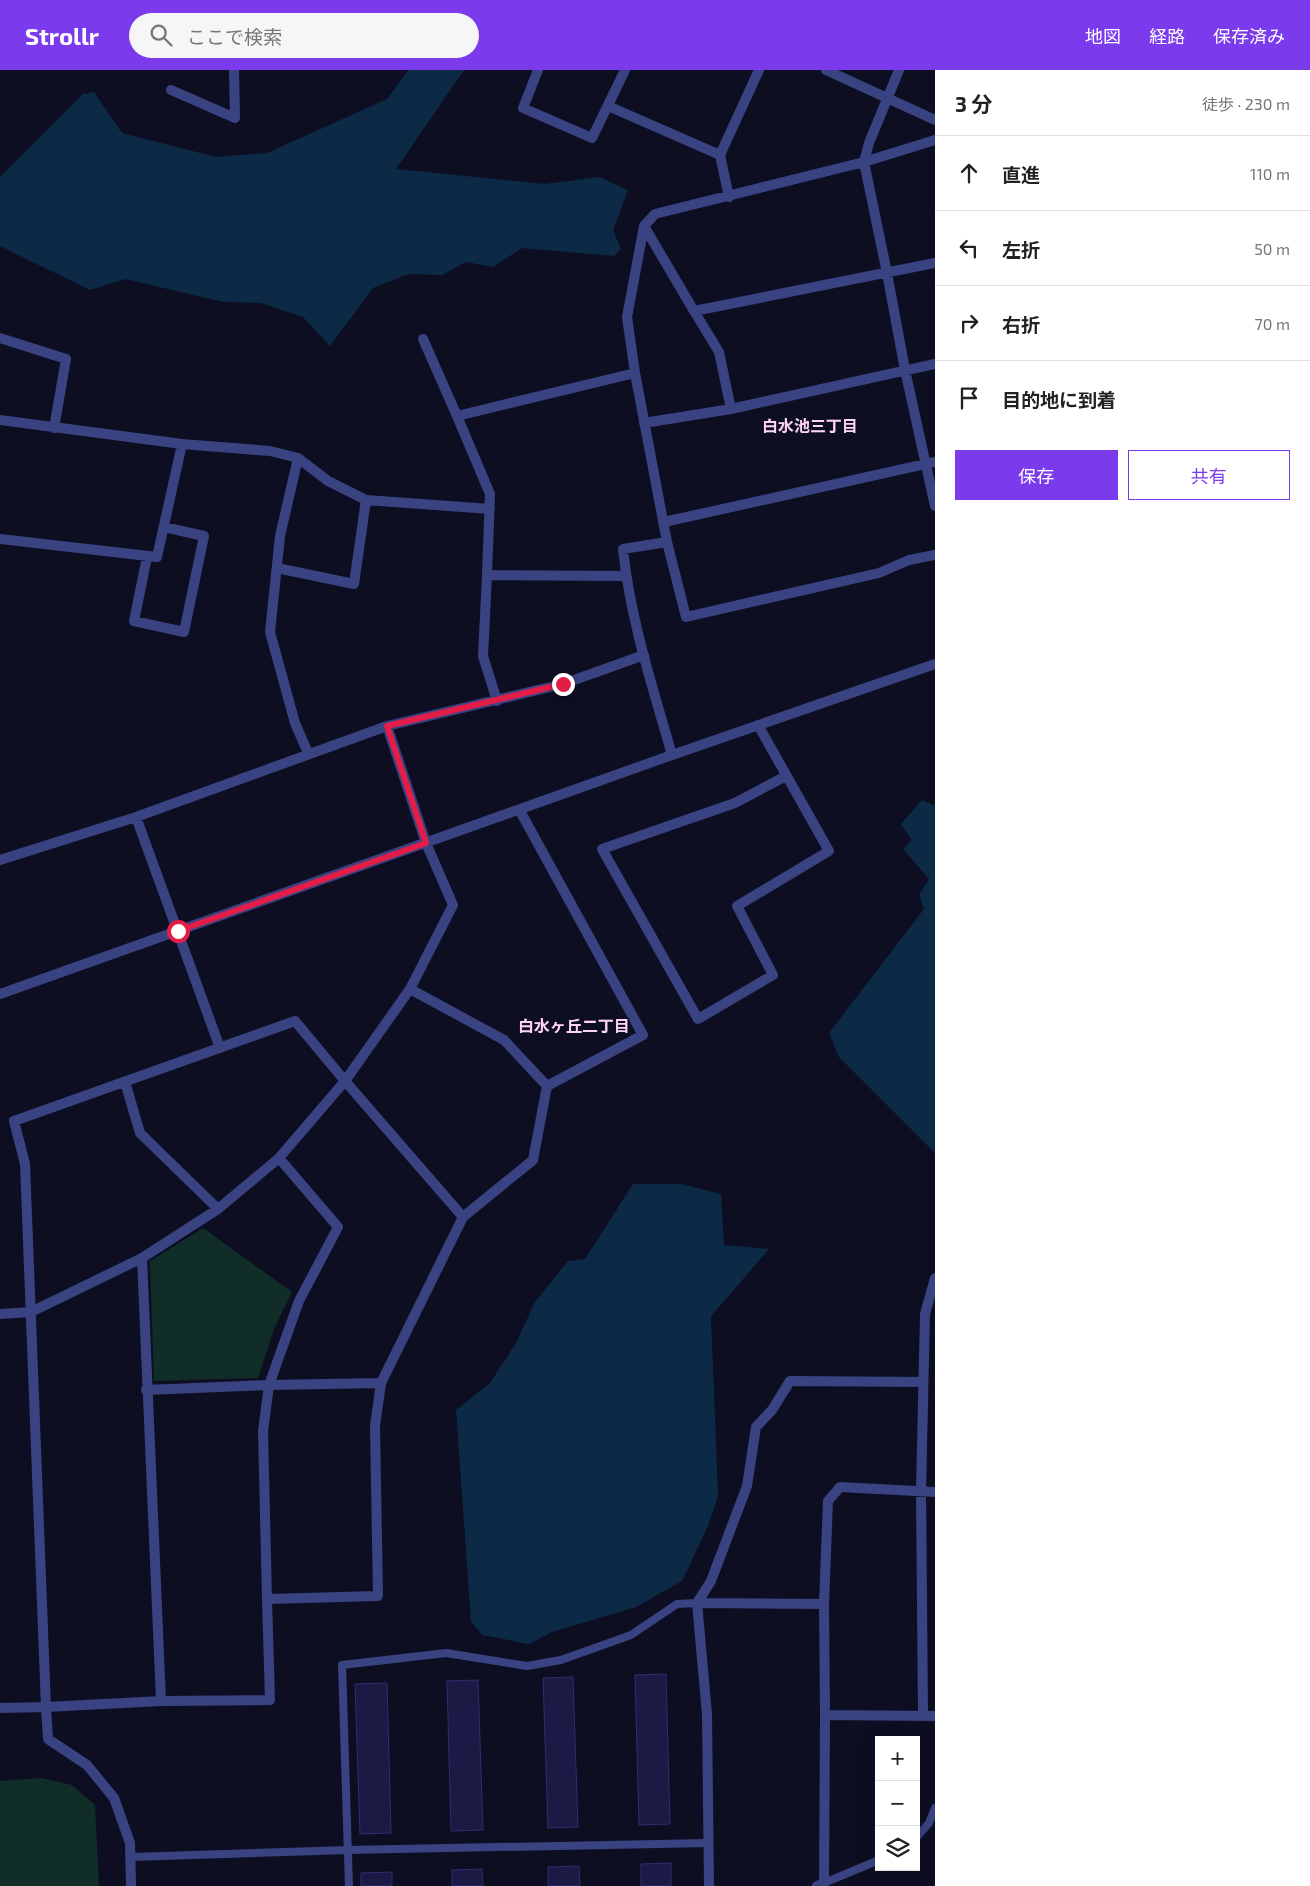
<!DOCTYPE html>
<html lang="ja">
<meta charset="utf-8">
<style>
:root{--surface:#fff;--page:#f6f6f6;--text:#222;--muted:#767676;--line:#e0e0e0;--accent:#7c3aed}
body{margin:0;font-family:"Exo 2","Noto Sans JP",sans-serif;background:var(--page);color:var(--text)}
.controls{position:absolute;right:15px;bottom:15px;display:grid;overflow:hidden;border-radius:0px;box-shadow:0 5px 20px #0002}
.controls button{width:45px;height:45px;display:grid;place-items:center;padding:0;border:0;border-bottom:1px solid var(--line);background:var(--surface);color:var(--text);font:25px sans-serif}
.stop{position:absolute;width:15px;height:15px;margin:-11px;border:4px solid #e11d48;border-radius:50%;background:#fff}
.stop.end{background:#e11d48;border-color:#fff;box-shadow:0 1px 5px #0008}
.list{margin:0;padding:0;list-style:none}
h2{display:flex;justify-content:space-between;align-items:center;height:65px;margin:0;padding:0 20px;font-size:21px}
h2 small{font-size:16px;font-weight:400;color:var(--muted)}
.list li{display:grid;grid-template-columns:32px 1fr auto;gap:15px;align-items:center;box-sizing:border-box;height:75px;padding:0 20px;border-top:1px solid var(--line)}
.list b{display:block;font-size:19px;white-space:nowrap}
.list em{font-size:16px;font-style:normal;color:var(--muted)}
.actions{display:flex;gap:10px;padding:15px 20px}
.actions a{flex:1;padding:11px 0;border:1px solid var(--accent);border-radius:0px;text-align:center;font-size:18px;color:var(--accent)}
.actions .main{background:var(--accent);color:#fff}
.icon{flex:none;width:28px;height:28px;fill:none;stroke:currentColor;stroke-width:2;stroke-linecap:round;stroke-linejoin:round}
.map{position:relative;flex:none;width:935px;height:1816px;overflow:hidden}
header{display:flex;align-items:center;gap:30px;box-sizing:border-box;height:70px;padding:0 25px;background:var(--accent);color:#fff}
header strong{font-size:24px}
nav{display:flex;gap:28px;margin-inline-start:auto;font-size:18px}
.search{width:350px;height:45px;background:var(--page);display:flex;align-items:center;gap:12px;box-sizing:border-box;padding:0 18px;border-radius:28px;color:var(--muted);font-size:19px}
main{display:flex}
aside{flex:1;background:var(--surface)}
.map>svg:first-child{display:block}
.green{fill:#112d28}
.water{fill:#0c2a45}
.building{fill:#1c1a44;stroke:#2f2d70}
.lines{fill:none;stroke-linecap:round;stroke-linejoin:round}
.service{stroke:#3a4382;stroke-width:8}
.minor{stroke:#3a4382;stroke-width:10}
.tertiary{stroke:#3a4382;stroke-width:10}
.route{stroke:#e11d48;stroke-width:6}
.labels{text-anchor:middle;stroke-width:4;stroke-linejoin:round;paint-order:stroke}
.neighbourhood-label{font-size:16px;font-weight:bold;fill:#ffd3f6;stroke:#0e0e23}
</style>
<header>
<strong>Strollr</strong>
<div class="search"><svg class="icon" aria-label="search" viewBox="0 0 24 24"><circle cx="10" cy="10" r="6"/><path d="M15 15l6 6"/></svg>ここで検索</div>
<nav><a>地図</a><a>経路</a><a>保存済み</a></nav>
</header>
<main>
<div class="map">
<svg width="935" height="1816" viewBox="0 0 935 1816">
<rect width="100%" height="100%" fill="#0e0e23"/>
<path class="green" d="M 203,1158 L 292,1222 L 274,1259 L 258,1308 L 154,1311 L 150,1191 Z
M 41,1708 L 72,1715 L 95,1735 L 99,1816 L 0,1816 L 0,1711 Z"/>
<path class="water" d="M 408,0 L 464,0 L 396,99 L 545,114 L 599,107 L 628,120 L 613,160 L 621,179 L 614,186 L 522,178 L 493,197 L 466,192 L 442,205 L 408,204 L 373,218 L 330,276 L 303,247 L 261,233 L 224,232 L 125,209 L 90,220 L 0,176 L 0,107 L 83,24 L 94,22 L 122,63 L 216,87 L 267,83 L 387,29 Z
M 922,730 L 935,736 L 935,1083 L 839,987 L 829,963 L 924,839 L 919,825 L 929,809 L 903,779 L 912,770 L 901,754 Z
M 633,1114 L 681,1114 L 721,1124 L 724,1175 L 769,1179 L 711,1246 L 718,1426 L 708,1456 L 682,1511 L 636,1537 L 552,1562 L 529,1574 L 482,1565 L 471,1551 L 456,1340 L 490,1313 L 516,1273 L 535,1232 L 568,1191 L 585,1189 Z"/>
<path class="building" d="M 666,1604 L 670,1754 L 639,1755 L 635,1605 Z
M 573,1607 L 578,1757 L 548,1758 L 543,1608 Z
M 478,1610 L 483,1760 L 451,1761 L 447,1611 Z
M 387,1613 L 391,1763 L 360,1764 L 355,1614 Z
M 671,1793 L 671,1816 L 641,1816 L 641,1794 Z
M 579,1796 L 580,1816 L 548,1816 L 548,1797 Z
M 482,1799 L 483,1816 L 452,1816 L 452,1800 Z
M 392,1802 L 392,1816 L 361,1816 L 361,1803 Z"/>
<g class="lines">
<path class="service" d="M 916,1768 L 929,1753 L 935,1738
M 131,1787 L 347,1780 L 708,1773
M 824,1813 L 879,1790
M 349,1816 L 342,1595 L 446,1583 L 527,1596 L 561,1590 L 631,1565 L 677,1534 L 697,1533"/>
<path class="minor" d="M 538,0 L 523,38 L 592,68 L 625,0
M 826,0 L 935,50
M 899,0 L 869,73 L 864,92 L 887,203 L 905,300 L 935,436
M 171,20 L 235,48 L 234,0
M 608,36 L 720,85
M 935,70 L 864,92 L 655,144 L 644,156 L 694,241 L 935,193
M 729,127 L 720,85 L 759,0
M 644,156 L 627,247 L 635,303 L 667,472 L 686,547 L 879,503 L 909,490 L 935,485
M 694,241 L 719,282 L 731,339
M 0,268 L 66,289 L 54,358
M 423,269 L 457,346
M 0,350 L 182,374
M 644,353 L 731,339 L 935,294
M 298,388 L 280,466 L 270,562 L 295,653 L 308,683
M 664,452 L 935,392
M 0,469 L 157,487 L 182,374 L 270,381 L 298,388 L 328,411 L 366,430 L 490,439
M 667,472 L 623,479 C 630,549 653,618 672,685
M 147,487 L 134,551 L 184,562 L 204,466 L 164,457
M 277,498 L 354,514 L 366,430
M 487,505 L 483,586 L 497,631
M 626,506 L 487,505 L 490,424 L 457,346 L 635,303
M 758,655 L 829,781 L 737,836 L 773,905 L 698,949 L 602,779 L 735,733 L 786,706
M 136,747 L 220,978
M 0,790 L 136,747 L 387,656 L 563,614 L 644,585
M 410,919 L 504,970 L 547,1016
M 125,1012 L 140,1063 L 218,1139
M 279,1088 L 338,1157 L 299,1231 L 269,1315 L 263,1361 L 267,1529 L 378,1526 L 375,1356 L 381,1313 L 463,1147 L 533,1090 L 547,1016 L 643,965 L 520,741
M 0,1244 L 31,1242 L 142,1188
M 146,1320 L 269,1315 L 381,1313
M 267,1529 L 270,1630 L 161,1631 L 46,1637 L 25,1094 L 14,1051 L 295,951 L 345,1011 L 463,1147
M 697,1533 L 711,1511 L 747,1416 L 756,1357 L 772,1340 L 790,1311 L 923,1312
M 824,1534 L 825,1645 L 935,1646
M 161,1631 L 142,1188 L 218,1139 L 279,1088 L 345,1011 L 410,919 L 453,835 L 426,773 L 387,656
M 0,1638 L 46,1637 L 48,1669 L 87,1695 L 114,1728 L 130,1773 L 131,1816
M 923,1646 L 921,1421 L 925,1244 L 935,1208
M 709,1816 L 707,1644 L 697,1533 L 824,1534 L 828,1431 L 840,1417 L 935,1422
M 817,1816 L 824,1813 L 825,1645"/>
<path class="tertiary" d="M 0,924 L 672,685 L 935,594"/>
</g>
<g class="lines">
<path class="route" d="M 178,861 L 426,773 L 387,656 L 563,614"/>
</g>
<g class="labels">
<g class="neighbourhood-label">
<text x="810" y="362">白水池三丁目</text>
<text x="574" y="962">白水ヶ丘二丁目</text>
</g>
</g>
</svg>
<div class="controls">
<button>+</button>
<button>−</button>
<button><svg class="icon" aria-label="layers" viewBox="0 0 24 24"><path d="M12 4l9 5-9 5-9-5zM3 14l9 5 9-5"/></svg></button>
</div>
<div class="stop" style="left:178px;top:861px"></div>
<div class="stop end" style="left:563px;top:614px"></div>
</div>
<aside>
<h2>3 分<small>徒歩 · 230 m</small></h2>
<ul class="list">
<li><svg class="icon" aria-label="ahead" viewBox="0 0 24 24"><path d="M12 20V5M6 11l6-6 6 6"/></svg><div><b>直進</b></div><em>110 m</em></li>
<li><svg class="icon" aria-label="left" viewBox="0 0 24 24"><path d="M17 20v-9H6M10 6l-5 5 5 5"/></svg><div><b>左折</b></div><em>50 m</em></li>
<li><svg class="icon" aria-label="right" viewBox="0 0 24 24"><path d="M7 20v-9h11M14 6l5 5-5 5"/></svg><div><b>右折</b></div><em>70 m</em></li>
<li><svg class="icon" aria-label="arrive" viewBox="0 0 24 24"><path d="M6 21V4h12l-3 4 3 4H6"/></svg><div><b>目的地に到着</b></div></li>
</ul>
<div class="actions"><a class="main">保存</a><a>共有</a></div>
</aside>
</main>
